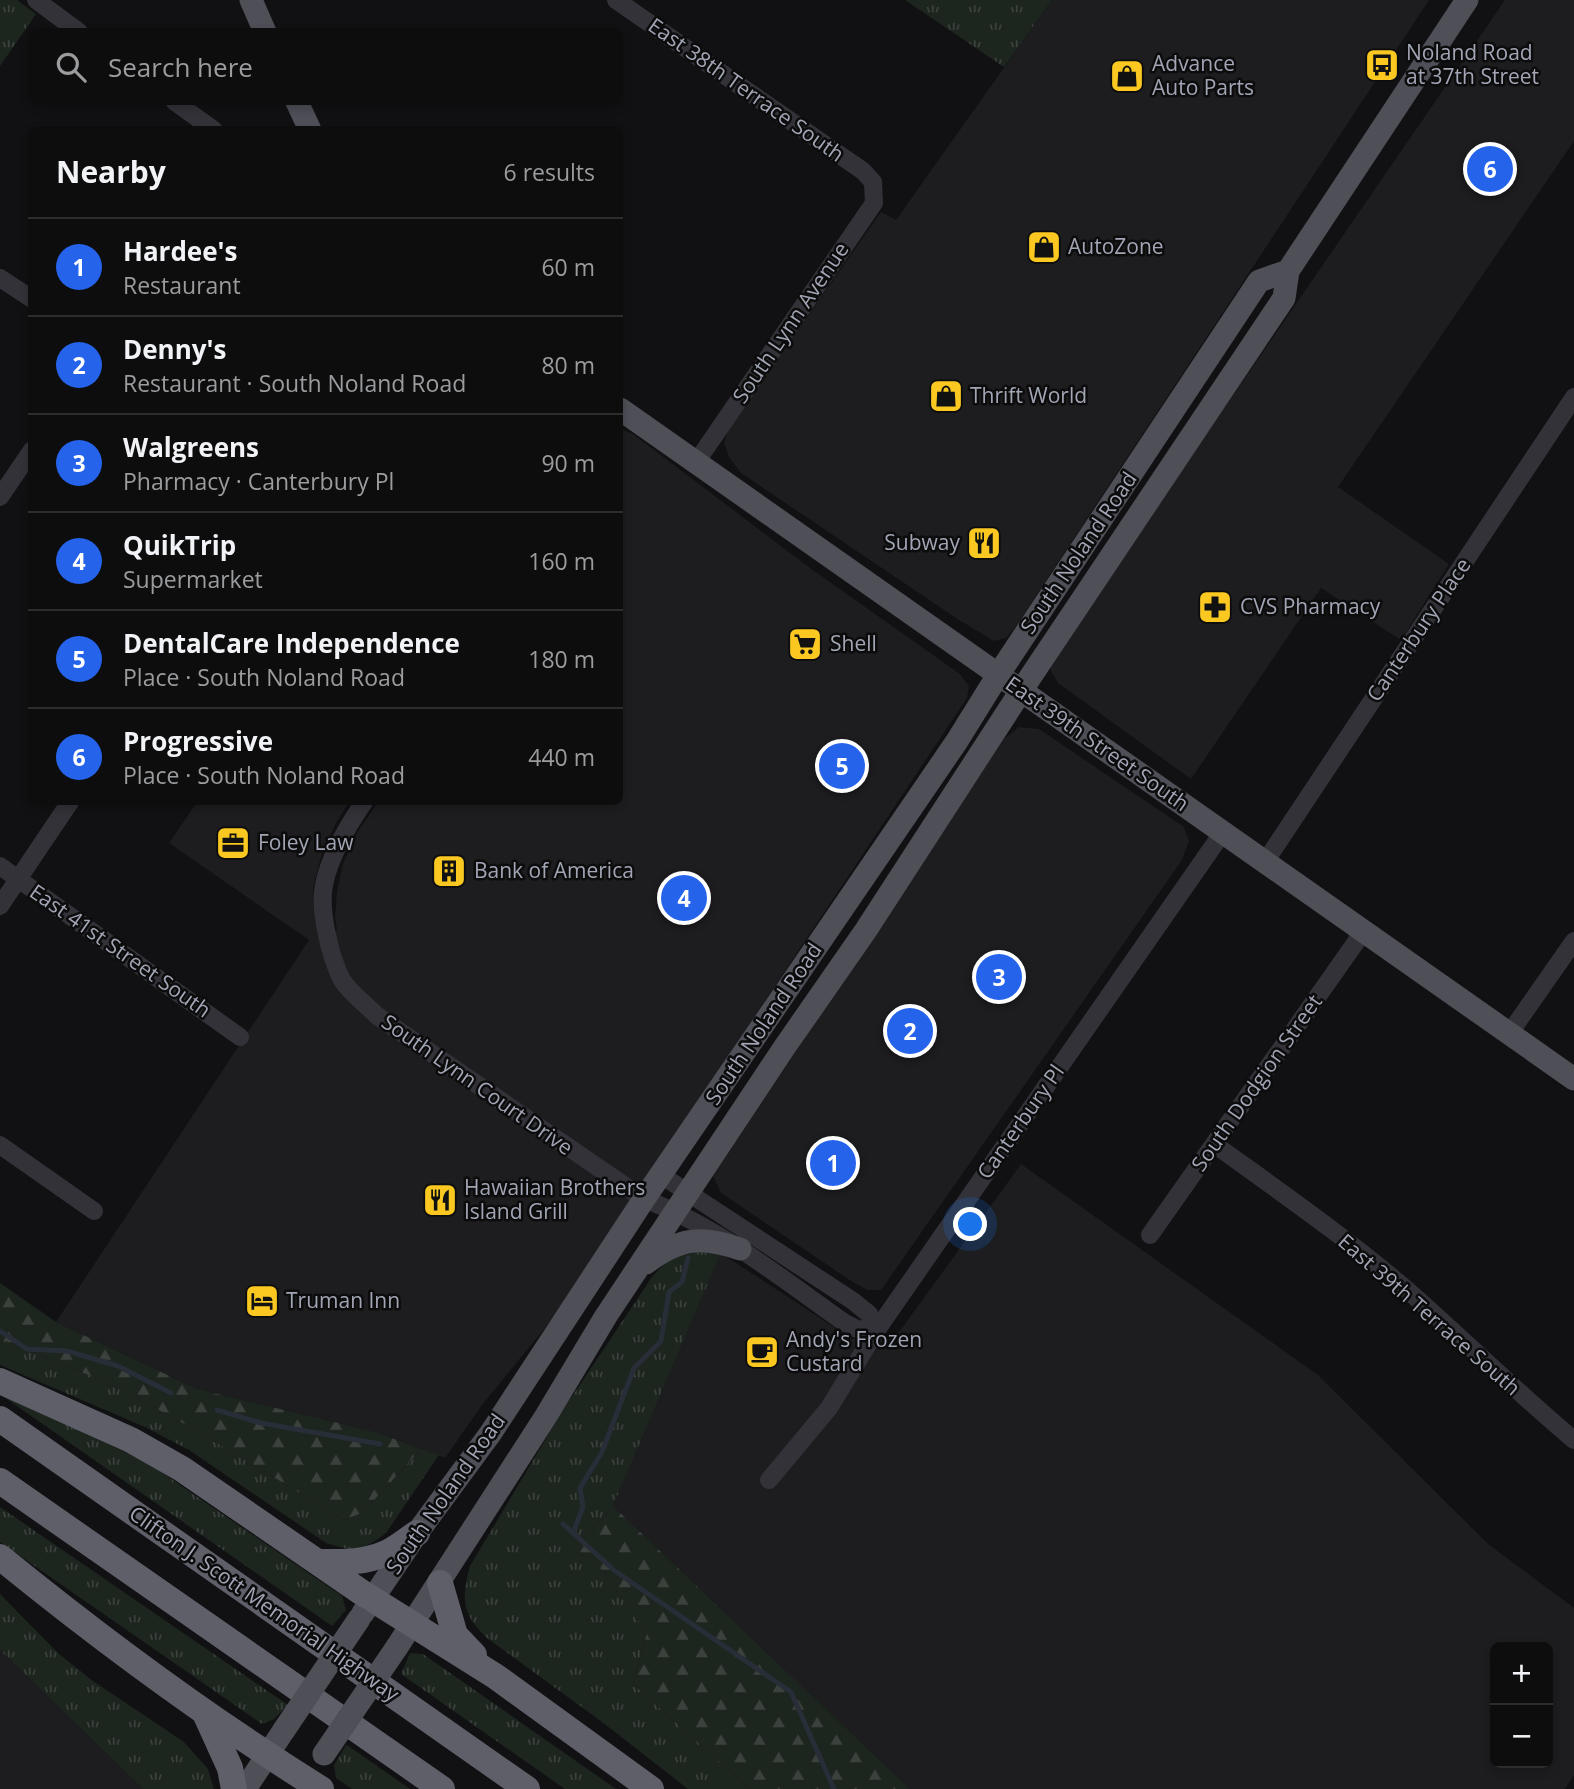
<!DOCTYPE html>
<meta charset="utf-8">
<style>
:root{--surface:#0d0d0e;--page:#161617;--text:#f1f3f6;--muted:#9a9c9e;--line:#2d2d2e;--accent:#2563eb}
body{margin:0;font-family:"Open Sans",sans-serif;background:var(--page);color:var(--text)}
.controls{position:absolute;right:21px;bottom:21px;display:grid;overflow:hidden;border-radius:10px;box-shadow:0 4px 10px #0003}
.controls button{width:63px;height:63px;display:grid;place-items:center;padding:0;border:0;border-bottom:2px solid var(--line);background:var(--surface);color:var(--text);font:35px sans-serif}
.you{position:absolute;left:971px;top:1225px;width:24px;height:24px;margin:-18px;border:5px solid #fff;border-radius:50%;background:#1a73e8;box-shadow:0 0 0 10px #1a73e833}
.badge{display:grid;place-items:center;width:46px;height:46px;border-radius:50%;background:var(--accent);color:#fff;font-size:23px;font-weight:700}
.pin{position:absolute;translate:-50% -50%;border:4px solid #fff;box-shadow:0 2px 7px #0006}
.list{margin:0;padding:0;list-style:none}
h2{display:flex;justify-content:space-between;align-items:center;height:91px;margin:0;padding:0 28px;font-size:30px}
h2 small{font-size:23px;font-weight:400;color:var(--muted)}
.list li{display:grid;grid-template-columns:46px 1fr auto;gap:21px;align-items:center;box-sizing:border-box;height:98px;padding:0 28px;border-top:2px solid var(--line)}
.list b{display:block;font-size:26px;white-space:nowrap}
.list p{margin:0;font-size:23px;white-space:nowrap;color:var(--muted)}
.list em{font-size:23px;font-style:normal;color:var(--muted)}
.icon{flex:none;width:38px;height:38px;fill:none;stroke:currentColor;stroke-width:2;stroke-linecap:round;stroke-linejoin:round}
.map{position:relative;flex:none;width:1574px;height:1789px;overflow:hidden}
.search{position:absolute;background:var(--surface);box-shadow:0 4px 10px #0003;left:28px;top:28px;width:595px;height:77px;display:flex;align-items:center;gap:18px;box-sizing:border-box;padding:0 24px;border-radius:10px;color:var(--muted);font-size:26px}
.panel{position:absolute;background:var(--surface);box-shadow:0 4px 10px #0003;left:28px;top:126px;width:595px;height:679px;border-radius:10px}
.map>svg:first-child{display:block}
.built{fill:#1d1d20;fill-rule:evenodd}
.grass{fill:url(#grass-tufts)}
.forest{fill:url(#forest-firs)}
.lines{fill:none;stroke-linecap:round;stroke-linejoin:round}
.stream{stroke:#272e37;stroke-width:5}
.minor{stroke:#323238;stroke-width:18}
.major{stroke:#4e4f57;stroke-width:23}
.highway{stroke:#5e5f69;stroke-width:26}
.major-bridge{stroke:#4e4f57;stroke-width:23}
.labels{text-anchor:middle;stroke-width:5;stroke-linejoin:round;paint-order:stroke}
.poi-label{font-size:21px;fill:#a1a5b4;stroke:#0c0c0d;text-anchor:start}
.street-label{font-size:21px;fill:#a1a5b4;stroke:#0c0c0d}
</style>
<div class="map">
<svg width="1574" height="1789" viewBox="0 0 1574 1789">
<defs>
<pattern id="grass-tufts" width="24" height="20" patternUnits="userSpaceOnUse" patternTransform="scale(1.75)"><rect width="24" height="20" fill="#1d251f"/><path d="M3 7l-1-3M5 7V3M7 7l1-3M15 17l-1-3M17 17v-4M19 17l1-3" fill="none" stroke="#3b423d"/></pattern>
<pattern id="forest-firs" width="22" height="20" patternUnits="userSpaceOnUse" patternTransform="scale(1.75)"><rect width="22" height="20" fill="#1d251f"/><path d="M5 1l3.5 6h-7zM16 11l3.5 6h-7z" fill="#3b423d"/></pattern>
</defs>
<rect width="100%" height="100%" fill="#111113"/>
<path class="built" d="M 1052,0 L 1429,0 L 1016,626 L 1006,638 L 994,641 L 959,620 L 741,473 L 729,457 L 724,443 L 728,430 L 881,212 L 896,220 Z
M 1505,0 L 1574,0 L 1574,141 L 1338,487 L 1449,564 L 1401,640 L 1321,588 L 1191,779 L 1058,683 L 1050,669 L 1060,647 Z
M 620,429 L 633,434 L 810,568 L 960,674 L 969,686 L 967,698 L 569,1295 L 545,1328 L 482,1405 L 445,1458 L 376,1432 L 197,1389 L 56,1322 L 309,940 L 169,843 L 197,802 L 349,802 L 336,823 L 322,853 L 313,888 L 318,937 L 337,930 L 335,917 L 337,891 L 343,864 L 355,836 L 378,802 L 620,802 Z
M 1019,727 L 1039,729 L 1184,827 L 1189,841 L 1182,860 L 881,1290 L 867,1290 L 848,1279 L 721,1193 L 713,1176 L 1004,739 Z
M 1021,1164 L 1318,1375 L 1488,1544 L 1574,1608 L 1574,1775 L 1565,1789 L 910,1789 L 613,1506 L 721,1253 L 852,1339 L 894,1339 ZM 1495,1647 L 1548,1647 L 1548,1763 L 1495,1763 Z
M 0,1650 L 143,1789 L 0,1789 Z"/>
<path class="grass" d="M 0,0 L 17,0 L 36,14 L 0,66 Z
M 905,0 L 1052,0 L 1004,67 Z
M 682,1251 L 721,1253 L 613,1506 L 574,1548 L 602,1570 L 647,1633 L 633,1684 L 750,1789 L 688,1789 L 606,1725 L 487,1638 C 462,1615 461,1599 470,1566 L 563,1410 L 652,1277 L 662,1266 Z
M 0,1338 C 38,1358 79,1369 118,1388 C 196,1428 269,1475 344,1520 L 362,1513 L 421,1449 L 439,1455 L 386,1533 C 363,1551 353,1552 326,1543 L 189,1450 L 145,1427 L 0,1365 Z
M 4,1397 L 33,1408 L 148,1463 L 342,1596 L 346,1610 L 332,1626 Z
M 0,1507 L 288,1705 L 274,1719 L 262,1724 L 0,1542 Z
M 0,1594 L 59,1654 L 93,1681 L 184,1742 L 208,1769 L 214,1789 L 143,1789 L 0,1650 Z
M 410,1653 L 423,1654 L 616,1789 L 565,1789 L 401,1674 Z
M 346,1745 L 347,1745 L 410,1789 L 352,1789 L 336,1778 L 334,1765 Z"/>
<path class="forest" d="M 0,1283 L 56,1322 L 197,1389 L 376,1432 L 421,1449 L 362,1513 L 344,1520 C 269,1475 196,1428 118,1388 C 79,1369 38,1358 0,1338 Z
M 613,1506 L 910,1789 L 750,1789 L 633,1684 L 647,1633 L 602,1570 L 574,1548 Z"/>
<g class="lines">
<path class="stream" d="M 0,1331 L 27,1349 L 67,1351 L 118,1366 L 171,1393
M 217,1410 L 261,1423 L 380,1444
M 563,1524 L 615,1571 L 791,1692 L 834,1789
M 573,1533 L 583,1507 L 580,1488 L 602,1452 L 634,1368 L 661,1341 L 669,1292 L 682,1282 L 688,1258"/>
<path class="minor" d="M 36,0 L 79,32
M 616,0 L 863,171 L 873,182 L 874,203 L 697,461
M 175,102 L 214,130
M 0,278 L 32,299
M 0,497 L 32,450
M 364,802 C 349,824 329,858 324,885 C 319,910 330,957 342,980 C 350,993 366,1004 376,1015 L 644,1199 C 717,1226 781,1278 845,1323 L 857,1329 L 876,1331 L 869,1314 L 853,1301 L 661,1175
M 1265,862 L 1574,397
M 0,866 L 240,1037
M 0,906 L 70,802
M 1509,1034 L 1574,941
M 1214,1144 C 1282,1193 1351,1241 1414,1296 C 1468,1344 1519,1394 1574,1440
M 0,1145 L 94,1211
M 1150,1235 L 1363,932
M 769,1480 L 829,1408 L 876,1331 L 1223,832"/>
<path class="major" d="M 251,0 L 265,32
M 297,102 L 310,130
M 620,409 L 1574,1079
M 646,1263 C 679,1238 701,1235 740,1249
M 363,1613 L 417,1533 L 490,1434 L 644,1199 L 957,741 L 998,675 L 1259,281 L 1288,271
M 397,1647 L 546,1416 L 606,1316 L 784,1048 L 866,930 L 1021,691 L 1284,298 L 1288,271 L 1467,0
M 245,1789 L 284,1730"/>
<path class="highway" d="M 0,1381 L 131,1440 L 182,1469 L 361,1592 L 495,1676 L 651,1789
M 0,1419 L 527,1789
M 0,1481 L 442,1789
M 0,1557 C 102,1640 209,1719 321,1789
M 318,1562 C 341,1562 363,1563 384,1554 C 396,1549 406,1540 417,1533
M 440,1583 L 455,1635 L 474,1655
M 205,1713 L 230,1768 L 234,1789"/>
<path class="major-bridge" d="M 284,1730 L 359,1619
M 324,1754 L 397,1647"/>
</g>
<defs>
<g id="bus-square" transform="scale(1.75)"><rect x="-9" y="-9" width="18" height="18" rx="4" fill="#fac821" stroke="#0c0c0d"/><path d="M-5-6H5V4H4V6H2V4H-2V6H-4V4H-5ZM-3.5-4V0h7V-4ZM-3.5 1.2v1.5H-2V1.2ZM2 1.2v1.5H3.5V1.2Z" fill="#111"/></g>
<g id="shop-square" transform="scale(1.75)"><rect x="-9" y="-9" width="18" height="18" rx="4" fill="#fac821" stroke="#0c0c0d"/><path d="M-5-2.5h2.3a2.7 3.5 0 0 1 5.4 0H5L5.5 6h-11ZM-1.5-2.5h3a1.5 2.3 0 0 0-3 0Z" fill="#111"/></g>
<g id="restaurant-square" transform="scale(1.75)"><rect x="-9" y="-9" width="18" height="18" rx="4" fill="#fac821" stroke="#0c0c0d"/><path d="M-5-6h1v4h1v-4h1v4h1v-4h1v5L-1.5 .5V6h-2V.5L-5-1ZM5-6V6H3V1.5H1.5Q1.5-4 5-6Z" fill="#111"/></g>
<g id="pharmacy-square" transform="scale(1.75)"><rect x="-9" y="-9" width="18" height="18" rx="4" fill="#fac821" stroke="#0c0c0d"/><path d="M-2-6h4v4h4v4h-4v4h-4v-4h-4v-4h4Z" fill="#111"/></g>
<g id="supermarket-square" transform="scale(1.75)"><rect x="-9" y="-9" width="18" height="18" rx="4" fill="#fac821" stroke="#0c0c0d"/><path d="M-6-5.5h2.5l.6 2H6L4.5 2H-2.5L-4.4-4H-6ZM-1.5 3.2a1.3 1.3 0 1 0 .1 0ZM3 3.2a1.3 1.3 0 1 0 .1 0Z" fill="#111"/></g>
<g id="office-square" transform="scale(1.75)"><rect x="-9" y="-9" width="18" height="18" rx="4" fill="#fac821" stroke="#0c0c0d"/><path d="M-6-3h4V-5.5h4V-3h4V5H-6ZM-1-4.5V-3h2v-1.5ZM-6 0V1H6V0Z" fill="#111"/></g>
<g id="building-square" transform="scale(1.75)"><rect x="-9" y="-9" width="18" height="18" rx="4" fill="#fac821" stroke="#0c0c0d"/><path d="M-4-6H4V6H1V3H-1V6H-4ZM-2.5-4.3h1.7v1.8h-1.7ZM.8-4.3h1.7v1.8H.8ZM-2.5-1h1.7V.8h-1.7ZM.8-1h1.7V.8H.8Z" fill="#111"/></g>
<g id="hotel-square" transform="scale(1.75)"><rect x="-9" y="-9" width="18" height="18" rx="4" fill="#fac821" stroke="#0c0c0d"/><path d="M-6-4.5h1.5V1H6V5H4.5V3h-9V5H-6ZM-4 0a1.8 1.8 0 1 1 3.6 0ZM.5 0V-2.5h3Q6-2.5 6 0Z" fill="#111"/></g>
<g id="cafe-square" transform="scale(1.75)"><rect x="-9" y="-9" width="18" height="18" rx="4" fill="#fac821" stroke="#0c0c0d"/><path d="M-5.5-4.5H6V0H3Q3 3.5 0 3.5H-2.5Q-5.5 3.5-5.5 0ZM3-3.2v2h1.7v-2ZM-6 4.5H4V6H-6Z" fill="#111"/></g>
</defs>
<g fill-rule="evenodd">
<use href="#bus-square" x="1382" y="65"/>
<use href="#shop-square" x="1127" y="76"/>
<use href="#shop-square" x="1044" y="247"/>
<use href="#shop-square" x="946" y="396"/>
<use href="#restaurant-square" x="984" y="543"/>
<use href="#pharmacy-square" x="1215" y="607"/>
<use href="#supermarket-square" x="805" y="644"/>
<use href="#office-square" x="233" y="843"/>
<use href="#building-square" x="449" y="871"/>
<use href="#restaurant-square" x="440" y="1200"/>
<use href="#hotel-square" x="262" y="1301"/>
<use href="#cafe-square" x="762" y="1352"/>
</g>
<g class="labels">
<g class="poi-label">
<text x="1406" y="60">Noland Road<tspan x="1406" dy="24">at 37th Street</tspan></text>
<text x="1152" y="71">Advance<tspan x="1152" dy="24">Auto Parts</tspan></text>
<text x="1068" y="254">AutoZone</text>
<text x="970" y="403">Thrift World</text>
<text x="960" y="550" text-anchor="end">Subway</text>
<text x="1240" y="614">CVS Pharmacy</text>
<text x="830" y="651">Shell</text>
<text x="258" y="850">Foley Law</text>
<text x="474" y="878">Bank of America</text>
<text x="464" y="1195">Hawaiian Brothers<tspan x="464" dy="24">Island Grill</tspan></text>
<text x="286" y="1308">Truman Inn</text>
<text x="786" y="1347">Andy's Frozen<tspan x="786" dy="24">Custard</tspan></text>
</g>
<g class="street-label">
<text transform="translate(746 90) rotate(35)" y="7">East 38th Terrace South</text>
<text transform="translate(791 323) rotate(-56)" y="7">South Lynn Avenue</text>
<text transform="translate(1079 553) rotate(-56)" y="7">South Noland Road</text>
<text transform="translate(1419 630) rotate(-56)" y="7">Canterbury Place</text>
<text transform="translate(1097 744) rotate(35)" y="7">East 39th Street South</text>
<text transform="translate(120 951) rotate(35)" y="7">East 41st Street South</text>
<text transform="translate(764 1024) rotate(-56)" y="7">South Noland Road</text>
<text transform="translate(1257 1083) rotate(-55)" y="7">South Dodgion Street</text>
<text transform="translate(477 1085) rotate(35)" y="7">South Lynn Court Drive</text>
<text transform="translate(1021 1122) rotate(-55)" y="7">Canterbury Pl</text>
<text transform="translate(1429 1315) rotate(41)" y="7">East 39th Terrace South</text>
<text transform="translate(446 1494) rotate(-55)" y="7">South Noland Road</text>
<text transform="translate(264 1604) rotate(35)" y="7">Clifton J. Scott Memorial Highway</text>
</g>
</g>
</svg>
<div class="controls">
<button>+</button>
<button>−</button>
</div>
<div class="you"></div>
<div class="pin badge" style="left:833px;top:1163px">1</div>
<div class="pin badge" style="left:910px;top:1031px">2</div>
<div class="pin badge" style="left:999px;top:977px">3</div>
<div class="pin badge" style="left:684px;top:898px">4</div>
<div class="pin badge" style="left:842px;top:766px">5</div>
<div class="pin badge" style="left:1490px;top:169px">6</div>
<div class="search"><svg class="icon" aria-label="search" viewBox="0 0 24 24"><circle cx="10" cy="10" r="6"/><path d="M15 15l6 6"/></svg>Search here</div>
<section class="panel">
<h2>Nearby<small>6 results</small></h2>
<ul class="list">
<li><span class="badge">1</span><div><b>Hardee's</b><p>Restaurant</p></div><em>60 m</em></li>
<li><span class="badge">2</span><div><b>Denny's</b><p>Restaurant · South Noland Road</p></div><em>80 m</em></li>
<li><span class="badge">3</span><div><b>Walgreens</b><p>Pharmacy · Canterbury Pl</p></div><em>90 m</em></li>
<li><span class="badge">4</span><div><b>QuikTrip</b><p>Supermarket</p></div><em>160 m</em></li>
<li><span class="badge">5</span><div><b>DentalCare Independence</b><p>Place · South Noland Road</p></div><em>180 m</em></li>
<li><span class="badge">6</span><div><b>Progressive</b><p>Place · South Noland Road</p></div><em>440 m</em></li>
</ul>
</section>
</div>
